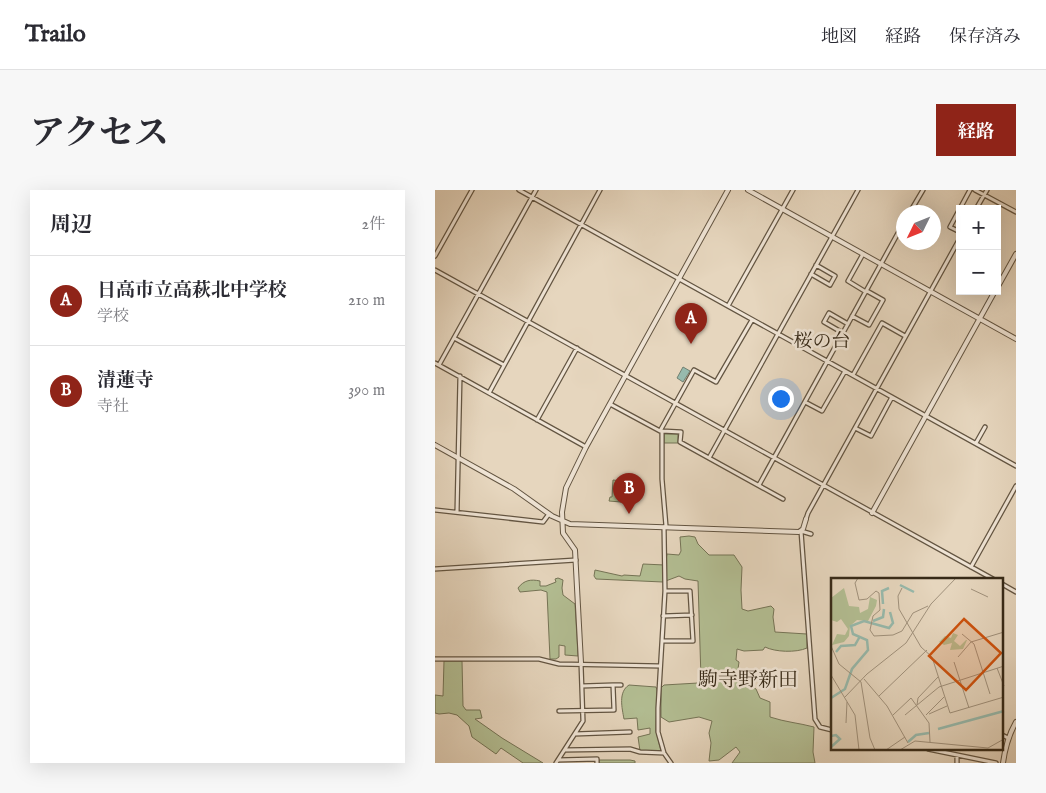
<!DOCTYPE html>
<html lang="ja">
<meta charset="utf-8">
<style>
:root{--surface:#fff;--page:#f7f7f7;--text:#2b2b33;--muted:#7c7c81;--line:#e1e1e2;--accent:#8f2418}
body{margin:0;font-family:"IM FELL English","Noto Serif JP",serif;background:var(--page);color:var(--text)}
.controls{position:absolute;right:15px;top:15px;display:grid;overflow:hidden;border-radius:0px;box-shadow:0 5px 20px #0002}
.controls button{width:45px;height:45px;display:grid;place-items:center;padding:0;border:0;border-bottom:1px solid var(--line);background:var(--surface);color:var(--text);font:25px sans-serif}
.compass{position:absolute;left:461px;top:15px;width:45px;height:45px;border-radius:50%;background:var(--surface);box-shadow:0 5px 20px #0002;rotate:227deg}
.you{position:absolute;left:345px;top:208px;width:18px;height:18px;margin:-12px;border:4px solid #fff;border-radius:50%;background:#1a73e8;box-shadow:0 0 0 8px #1a73e833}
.badge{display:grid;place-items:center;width:32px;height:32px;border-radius:50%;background:var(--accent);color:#fff;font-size:16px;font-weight:700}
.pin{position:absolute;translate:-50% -41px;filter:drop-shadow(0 1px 2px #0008)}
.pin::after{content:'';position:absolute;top:26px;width:18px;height:15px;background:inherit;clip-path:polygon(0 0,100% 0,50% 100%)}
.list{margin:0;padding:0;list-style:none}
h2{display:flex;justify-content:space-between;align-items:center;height:65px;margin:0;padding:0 20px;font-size:21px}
h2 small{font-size:16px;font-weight:400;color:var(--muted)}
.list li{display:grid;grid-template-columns:32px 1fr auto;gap:15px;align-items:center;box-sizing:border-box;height:90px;padding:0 20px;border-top:1px solid var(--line)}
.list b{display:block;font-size:19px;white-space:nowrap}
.list p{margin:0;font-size:16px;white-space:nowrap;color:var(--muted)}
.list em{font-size:16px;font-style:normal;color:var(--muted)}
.map{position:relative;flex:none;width:581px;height:573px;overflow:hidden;border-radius:0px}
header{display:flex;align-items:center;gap:30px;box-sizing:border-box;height:70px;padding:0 25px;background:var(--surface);border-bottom:1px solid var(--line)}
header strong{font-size:24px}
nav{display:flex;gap:28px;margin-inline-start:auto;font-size:18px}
.intro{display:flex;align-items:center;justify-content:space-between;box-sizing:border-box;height:120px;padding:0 30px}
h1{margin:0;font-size:35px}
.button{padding:12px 22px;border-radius:0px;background:var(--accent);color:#fff;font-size:18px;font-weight:700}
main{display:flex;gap:30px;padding:0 30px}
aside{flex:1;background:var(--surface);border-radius:0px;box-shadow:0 5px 20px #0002}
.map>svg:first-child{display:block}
.green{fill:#b3be93;stroke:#757456}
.water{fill:#97baad;stroke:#718071}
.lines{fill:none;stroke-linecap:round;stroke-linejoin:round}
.minor-casing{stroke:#635542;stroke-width:5.5}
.tertiary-casing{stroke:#635542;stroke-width:6}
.minor{stroke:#efe4d5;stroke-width:3}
.tertiary{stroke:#efe4d5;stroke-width:4}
.labels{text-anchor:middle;stroke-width:5;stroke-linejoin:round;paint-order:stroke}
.neighbourhood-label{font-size:19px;fill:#372a18;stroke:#efe4d5}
.quarter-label{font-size:20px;fill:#372a18;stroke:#efe4d5}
.inset-river{fill:none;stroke:#97baad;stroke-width:2.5}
.inset-road{fill:none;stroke:#a0917c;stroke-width:1}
.view{fill:#cd520e;fill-opacity:0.15;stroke:#cd520e;stroke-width:2.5}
.inset-edge{fill:none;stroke:#372a18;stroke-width:2.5}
</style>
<header>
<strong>Trailo</strong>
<nav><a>地図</a><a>経路</a><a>保存済み</a></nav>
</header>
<div class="intro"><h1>アクセス</h1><a class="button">経路</a></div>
<main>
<aside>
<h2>周辺<small>2件</small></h2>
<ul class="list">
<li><span class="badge">A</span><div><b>日高市立高萩北中学校</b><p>学校</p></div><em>210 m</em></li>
<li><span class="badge">B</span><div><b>清蓮寺</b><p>寺社</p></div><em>390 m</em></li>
</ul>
</aside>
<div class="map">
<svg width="581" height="573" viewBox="0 0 581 573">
<rect width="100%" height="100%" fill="#e6d6be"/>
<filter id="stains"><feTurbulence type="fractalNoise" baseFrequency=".004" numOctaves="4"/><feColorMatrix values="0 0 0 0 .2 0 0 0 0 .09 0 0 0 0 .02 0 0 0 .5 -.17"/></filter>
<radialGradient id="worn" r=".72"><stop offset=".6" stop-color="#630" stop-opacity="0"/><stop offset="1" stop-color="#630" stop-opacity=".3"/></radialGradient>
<path class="green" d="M 229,244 L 243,244 L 243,253 L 229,253 Z
M 178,290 L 187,291 L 186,312 L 174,311 L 175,307 L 177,307 Z
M 254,346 L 260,347 L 263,354 L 274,365 L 299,365 L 307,377 L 306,400 L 307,419 L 313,421 L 336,416 L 339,419 L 338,427 L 340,442 L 372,444 L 372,458 C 361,463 340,462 330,457 L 328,460 L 309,461 L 302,459 L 301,470 L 304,472 L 303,479 L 299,487 L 304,491 L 316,493 L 316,496 L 321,499 L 325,508 L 335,512 L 335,527 C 350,532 364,533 379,537 L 378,562 L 380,573 L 297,573 L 305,562 L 301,557 L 284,570 L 274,571 L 276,553 L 274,543 L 277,531 L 264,527 L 234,532 L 226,527 L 226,498 L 229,495 L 263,493 L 266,489 L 263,391 L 250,389 L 244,386 L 228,392 L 161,389 L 159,386 L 160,380 L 187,386 L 189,385 L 205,386 L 208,374 L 230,375 L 232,364 L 244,365 L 246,361 L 245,347 Z
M 123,388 L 128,390 L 127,398 L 128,405 L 140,414 L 143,466 L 130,465 L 130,456 L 124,455 L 124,467 L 121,469 L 115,469 L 112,402 L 106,400 L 85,402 L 83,398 C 89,390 96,389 105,391 L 105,396 L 111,396 L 121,392 L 120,389 Z
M 9,471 L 27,471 L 28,516 L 31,520 L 45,520 L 47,528 L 40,529 L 67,548 L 108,573 L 88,573 L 66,558 L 61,564 L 37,547 L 34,536 L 22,525 L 14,523 L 4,524 L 0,523 L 0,505 L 8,506 Z
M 194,495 L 221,497 L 222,500 L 221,541 L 226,561 L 205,561 L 203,547 L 215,544 L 215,538 L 203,540 L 202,528 L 189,529 C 187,518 183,502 194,495 Z
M 164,570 L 195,570 L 200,571 L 200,573 L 164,573 Z"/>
<path class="water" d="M 248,177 L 255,181 L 248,192 L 242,188 Z"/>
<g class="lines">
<g class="minor-casing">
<path id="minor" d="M 84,0 L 581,276
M 540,0 L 581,22
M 541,19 L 552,0
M 475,22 L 488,0
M 525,42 L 515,37 L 535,0
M 428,64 L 413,91 L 431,102
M 0,66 L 37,0
M 0,80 L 558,389
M 376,84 L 395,95 L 400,86 L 381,75
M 293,116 L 358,0
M 417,126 L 434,135 L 448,110 L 432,101
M 408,143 L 389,132 L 394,123 L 413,134
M 19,148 L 69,175
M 0,173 L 151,257
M 4,175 L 101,0
M 418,185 L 447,133 L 470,146
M 54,203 L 165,0
M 370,212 L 387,221 L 410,181
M 175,214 L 225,241 L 259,180 L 281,192 L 317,130
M 102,230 L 142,158
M 420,238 L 436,246 L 457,207
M 226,241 L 227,241 L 227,289 L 231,336
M 227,241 L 246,242 L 245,252 L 348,309
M 541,253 L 550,237
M 274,268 L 423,0
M 324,295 L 468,34
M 0,320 L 108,332 L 114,324
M 22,322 L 25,186
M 371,329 L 373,323 L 525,48
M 229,337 L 230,401 L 223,518 L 223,542 L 229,563 L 236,573
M 376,344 L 366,341 L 380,529 L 385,537 L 397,540
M 536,377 L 581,296
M 0,379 L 141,370
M 567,394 L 581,402
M 228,426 L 257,425
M 227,451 L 258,451 L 255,401 L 230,401
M 0,469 L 104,469 L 124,474 L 225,476
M 178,495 L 186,495
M 124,521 L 179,520 L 178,495 L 147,496
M 140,544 L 195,542
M 567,545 L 573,548
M 493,559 L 561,573
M 130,560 L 195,559 L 205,562 L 229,563
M 522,565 L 522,573
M 123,570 L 162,569 L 162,573
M 121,573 L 148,531 L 146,473"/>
</g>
<g class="tertiary-casing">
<path id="tertiary" d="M 313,0 L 581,149
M 562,98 L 581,64
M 0,255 L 79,299 L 117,326 L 135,334 L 364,342 L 368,339 L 371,329
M 437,323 L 560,101
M 146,473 L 140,360 L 128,343 L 127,322 L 131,298 L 151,257 L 293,0
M 568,573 C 570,558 573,546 581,532"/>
</g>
<use href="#minor" class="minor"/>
<use href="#tertiary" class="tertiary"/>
</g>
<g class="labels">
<g class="neighbourhood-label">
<text x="387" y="157">桜の台</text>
</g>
<g class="quarter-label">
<text x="313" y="496">駒寺野新田</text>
</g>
</g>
<g transform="translate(396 388)">
<rect width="172" height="172" fill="#e6d6be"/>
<path d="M 13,10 L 18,28 L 28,29 L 29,35 L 37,31 L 39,19 L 46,22 L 45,28 L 37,43 L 26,42 L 19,48 L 18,58 L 13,64 L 1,67 L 6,56 L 14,57 L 17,51 L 10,41 L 6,44 L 0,42 L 0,20 ZM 122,55 L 127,57 L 123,63 L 129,68 L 135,62 L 136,62 L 132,71 L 119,72 L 121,65 L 113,67 L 108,64 L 114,58 L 120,60 Z" fill="#b3be93"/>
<path class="inset-river" d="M 69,7 L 83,14M 52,26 L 51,13 L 58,10M 42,43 L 52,39 L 53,31M 5,74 L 10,68 L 24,67 L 28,60M 0,120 L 14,111 L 21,91 L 37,72 L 36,62 L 22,56 L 20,48 L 33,43 L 58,50 L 62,45 L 59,34M 107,151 L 173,133M 0,158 L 5,157 L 9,161 L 0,169M 77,164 L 85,157 L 98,155"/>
<path class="inset-road" d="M 27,0 L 24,5 L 28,22 L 36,21 L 45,13 L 48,15 L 49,32 L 42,38 L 39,52 L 43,58 L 62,57 L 71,53 L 82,35 L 97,28M 71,10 L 67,18 L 68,31 L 90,69 L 101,79 L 119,135 L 173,119M 140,11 L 157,19M 131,56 L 143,66 L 159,116M 0,68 L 8,86 L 30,104M 127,79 L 140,64 L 173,54M 123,84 L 138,130M 166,90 L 173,108M 0,97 L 24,137 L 28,172M 33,101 L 56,128 L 77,165M 30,104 L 39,160 L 44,172M 48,118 L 96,72M 14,119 L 36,96 L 75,65 L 100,26 L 125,0M 86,127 L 87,120 L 107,99M 98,136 L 116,128M 62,137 L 80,120 L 98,145 L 99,164M 74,137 L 108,109 L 173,88M 95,137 L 113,119M 15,145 L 16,124M 55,172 L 74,159M 69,172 L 84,163 L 157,170 L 173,161"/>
<path class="view" d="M 133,41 L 170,75 L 135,112 L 98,78 Z"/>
<rect width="172" height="172" class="inset-edge"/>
</g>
<rect width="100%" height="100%" filter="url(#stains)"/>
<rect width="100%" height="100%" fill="url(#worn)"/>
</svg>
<div class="controls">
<button>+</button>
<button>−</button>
</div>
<svg class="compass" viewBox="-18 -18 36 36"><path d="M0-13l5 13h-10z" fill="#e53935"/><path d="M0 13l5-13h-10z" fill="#7c7c81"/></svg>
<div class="you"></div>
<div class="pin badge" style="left:256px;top:154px">A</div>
<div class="pin badge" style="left:194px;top:324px">B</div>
</div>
</main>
